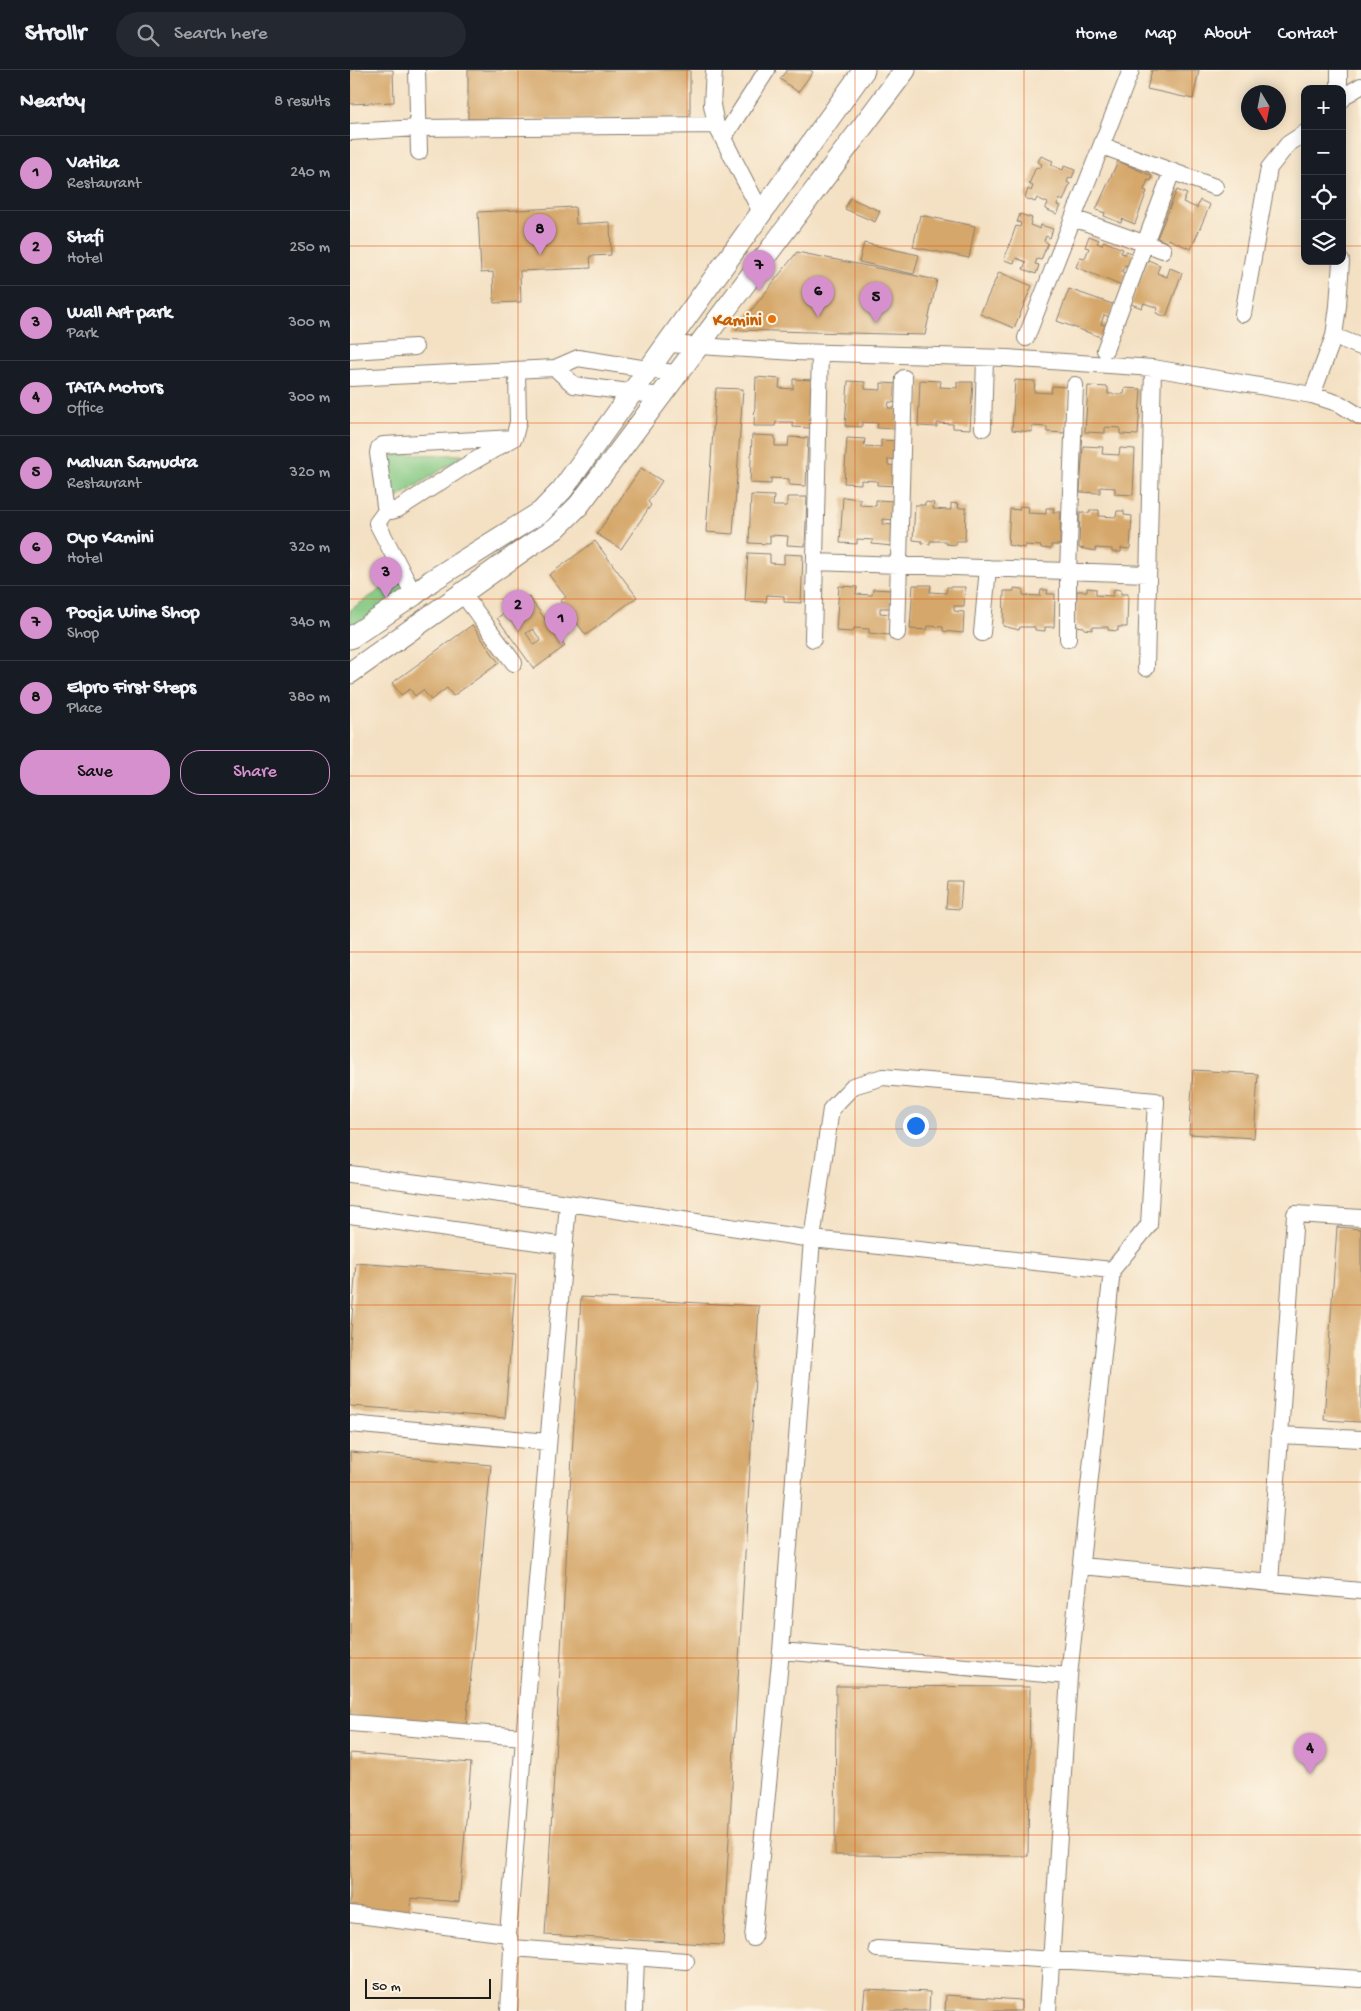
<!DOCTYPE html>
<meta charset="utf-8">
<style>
:root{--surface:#171b24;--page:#242831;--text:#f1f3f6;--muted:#9ea1a6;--line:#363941;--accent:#d690ce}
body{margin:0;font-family:"Gochi Hand",sans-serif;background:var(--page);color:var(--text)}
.controls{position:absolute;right:15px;top:15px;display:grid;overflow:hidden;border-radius:10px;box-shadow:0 2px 12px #0003}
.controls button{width:45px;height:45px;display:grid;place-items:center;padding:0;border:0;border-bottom:1px solid var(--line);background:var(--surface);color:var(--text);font:25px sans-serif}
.compass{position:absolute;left:891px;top:15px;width:45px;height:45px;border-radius:50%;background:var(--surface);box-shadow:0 2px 12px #0003;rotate:170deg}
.scale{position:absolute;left:15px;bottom:12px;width:126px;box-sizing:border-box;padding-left:5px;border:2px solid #1c1c1c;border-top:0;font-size:14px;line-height:18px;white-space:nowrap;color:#1c1c1c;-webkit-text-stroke:4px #fcf5e5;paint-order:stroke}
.you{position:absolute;left:565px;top:1055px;width:18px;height:18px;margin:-12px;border:4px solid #fff;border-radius:50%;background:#1a73e8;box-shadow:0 0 0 8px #1a73e833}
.badge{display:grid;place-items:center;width:32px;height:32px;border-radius:50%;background:var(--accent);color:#111;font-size:16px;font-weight:700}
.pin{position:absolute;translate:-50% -41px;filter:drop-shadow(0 1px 2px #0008)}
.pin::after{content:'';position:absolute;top:26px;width:18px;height:15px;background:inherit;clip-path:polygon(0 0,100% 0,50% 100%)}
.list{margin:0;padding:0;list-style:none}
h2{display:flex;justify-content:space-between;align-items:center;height:65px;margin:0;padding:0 20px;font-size:21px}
h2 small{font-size:16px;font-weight:400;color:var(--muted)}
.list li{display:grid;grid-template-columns:32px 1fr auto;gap:15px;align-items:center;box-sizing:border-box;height:75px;padding:0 20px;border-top:1px solid var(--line)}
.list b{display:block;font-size:19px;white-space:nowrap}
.list p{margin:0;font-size:16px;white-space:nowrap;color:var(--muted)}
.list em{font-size:16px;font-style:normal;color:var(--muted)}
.actions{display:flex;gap:10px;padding:15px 20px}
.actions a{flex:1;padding:11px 0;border:1px solid var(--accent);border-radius:20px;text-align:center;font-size:18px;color:var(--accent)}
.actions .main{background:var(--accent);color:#111}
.icon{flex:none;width:28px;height:28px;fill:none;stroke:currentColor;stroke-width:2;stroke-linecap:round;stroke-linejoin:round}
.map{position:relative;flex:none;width:1011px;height:1941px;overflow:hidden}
header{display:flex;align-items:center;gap:30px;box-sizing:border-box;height:70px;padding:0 25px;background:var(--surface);border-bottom:1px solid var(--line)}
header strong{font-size:24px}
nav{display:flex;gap:28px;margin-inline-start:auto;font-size:18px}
.search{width:350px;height:45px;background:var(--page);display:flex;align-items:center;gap:12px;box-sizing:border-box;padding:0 18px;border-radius:28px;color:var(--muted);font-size:19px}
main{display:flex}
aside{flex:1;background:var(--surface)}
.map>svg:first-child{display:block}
.green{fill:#81c781;stroke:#4e724e}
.building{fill:#d5a76b;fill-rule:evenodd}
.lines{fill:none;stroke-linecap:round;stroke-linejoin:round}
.minor-casing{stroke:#887e70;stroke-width:18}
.major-casing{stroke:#887e70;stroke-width:23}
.minor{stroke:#fff;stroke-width:16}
.major{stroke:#fff;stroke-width:21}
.grid{fill:none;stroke:#de560d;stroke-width:1;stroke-opacity:0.55}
.food-dot{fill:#e8710a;stroke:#fcf5e5;stroke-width:2}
.labels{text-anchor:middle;stroke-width:4;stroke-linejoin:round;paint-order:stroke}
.food-label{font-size:18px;font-weight:bold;fill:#c56008;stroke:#fcf5e5;text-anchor:end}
</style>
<header>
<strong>Strollr</strong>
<div class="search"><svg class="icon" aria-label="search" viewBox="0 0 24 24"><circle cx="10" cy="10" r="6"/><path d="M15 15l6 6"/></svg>Search here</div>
<nav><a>Home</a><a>Map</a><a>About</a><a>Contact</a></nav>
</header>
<main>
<aside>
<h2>Nearby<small>8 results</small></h2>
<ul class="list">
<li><span class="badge">1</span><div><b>Vatika</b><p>Restaurant</p></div><em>240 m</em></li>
<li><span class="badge">2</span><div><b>Stafi</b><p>Hotel</p></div><em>250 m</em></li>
<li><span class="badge">3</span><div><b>Wall Art park</b><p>Park</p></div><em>300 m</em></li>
<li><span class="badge">4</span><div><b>TATA Motors</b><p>Office</p></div><em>300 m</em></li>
<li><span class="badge">5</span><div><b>Malvan Samudra</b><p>Restaurant</p></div><em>320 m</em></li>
<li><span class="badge">6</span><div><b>Oyo Kamini</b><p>Hotel</p></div><em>320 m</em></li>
<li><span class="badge">7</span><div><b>Pooja Wine Shop</b><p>Shop</p></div><em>340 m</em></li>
<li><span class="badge">8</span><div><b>Elpro First Steps</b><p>Place</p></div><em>380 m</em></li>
</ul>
<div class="actions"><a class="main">Save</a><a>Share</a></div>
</aside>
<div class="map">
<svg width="1011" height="1941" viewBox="0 0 1011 1941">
<rect width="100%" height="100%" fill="#fcf5e5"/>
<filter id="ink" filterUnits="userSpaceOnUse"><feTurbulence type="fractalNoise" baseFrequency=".02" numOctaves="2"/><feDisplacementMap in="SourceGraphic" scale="10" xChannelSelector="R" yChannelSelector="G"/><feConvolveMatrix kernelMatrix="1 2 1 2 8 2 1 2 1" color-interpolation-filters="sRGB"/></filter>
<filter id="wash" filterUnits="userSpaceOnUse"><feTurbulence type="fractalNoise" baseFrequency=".0096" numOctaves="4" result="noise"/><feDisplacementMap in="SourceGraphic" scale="20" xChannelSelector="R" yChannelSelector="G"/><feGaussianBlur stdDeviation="1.12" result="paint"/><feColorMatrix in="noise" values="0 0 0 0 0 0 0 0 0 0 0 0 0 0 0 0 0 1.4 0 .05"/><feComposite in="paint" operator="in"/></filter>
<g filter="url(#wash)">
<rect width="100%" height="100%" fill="#f4e1c4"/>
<path class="green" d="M 32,384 L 114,385 L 41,432 Z
M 60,500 L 70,515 L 0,566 L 0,540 Z"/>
<g id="blocks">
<path class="building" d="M 0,0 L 43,0 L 44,32 L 0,34 Z
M 118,0 L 340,0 L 340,50 L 118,49 Z
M 437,0 L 460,0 L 463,2 L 448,22 L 430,9 Z
M 802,0 L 849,0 L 843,29 L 797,19 Z
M 691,86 L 703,91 L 701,95 L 713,100 L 714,96 L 725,100 L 722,108 L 719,107 L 717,112 L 720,114 L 713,131 L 710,129 L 707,135 L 711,136 L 707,144 L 695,139 L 698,133 L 687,128 L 685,132 L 675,128 L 678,119 L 681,121 L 683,116 L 679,114 L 686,97 L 690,99 L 692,94 L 688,92 Z
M 768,91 L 802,106 L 801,111 L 798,110 L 794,120 L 797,121 L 785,154 L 772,149 L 771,153 L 754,146 L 755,143 L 746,140 Z
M 827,120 L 837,124 L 833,132 L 847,138 L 850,130 L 860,135 L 841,179 L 818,169 L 817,172 L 807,168 Z
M 500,128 L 530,141 L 525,152 L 495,139 Z
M 225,137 L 226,154 L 260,152 L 261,185 L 240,186 L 241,198 L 170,201 L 171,232 L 144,233 L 143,202 L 131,203 L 128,142 Z
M 670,144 L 682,148 L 680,155 L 690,159 L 691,155 L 703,159 L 700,168 L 696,166 L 694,171 L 698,173 L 691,190 L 687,189 L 685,194 L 689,195 L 686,204 L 673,199 L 676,192 L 666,188 L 664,193 L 654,190 L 666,156 L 670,157 L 671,153 L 667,152 Z
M 570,145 L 625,156 L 619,188 L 563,177 Z
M 739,166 L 749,170 L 747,173 L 752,175 L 753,171 L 773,179 L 771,183 L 775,184 L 776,181 L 785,184 L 780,197 L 775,195 L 772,202 L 777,204 L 772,216 L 726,197 L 730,187 L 735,188 L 739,178 L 735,177 Z
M 514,173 L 569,185 L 564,204 L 509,192 Z
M 447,182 L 587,210 L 575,265 L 386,260 Z
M 798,190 L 810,195 L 807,203 L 817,207 L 820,198 L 832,203 L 816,247 L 806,243 L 808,238 L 794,233 L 792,238 L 781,234 Z
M 649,202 L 682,216 L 664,258 L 630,244 Z
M 719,219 L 765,235 L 760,247 L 754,245 L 751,254 L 757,256 L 753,268 L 707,251 Z
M 406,307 L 430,309 L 429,318 L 443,319 L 443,309 L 462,310 L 460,358 L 443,357 L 443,352 L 426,352 L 425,356 L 404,356 Z
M 570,310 L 591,311 L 590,317 L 607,318 L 607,312 L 623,312 L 620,359 L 603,358 L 603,354 L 587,353 L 587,357 L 568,356 Z
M 665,310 L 685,311 L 684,322 L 701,323 L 702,316 L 718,317 L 715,363 L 697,362 L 697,357 L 682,356 L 682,362 L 662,360 Z
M 498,311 L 515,312 L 515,319 L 531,320 L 531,313 L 550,314 L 549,333 L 539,332 L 538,338 L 549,338 L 547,359 L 527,358 L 528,353 L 512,352 L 512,357 L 495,356 Z
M 738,316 L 758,317 L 758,324 L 774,324 L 775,318 L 791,319 L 788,365 L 770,364 L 770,358 L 755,357 L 755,363 L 735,362 Z
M 366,318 L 393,319 L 383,464 L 356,462 Z
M 402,365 L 425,366 L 425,376 L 438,376 L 439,367 L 458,368 L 456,416 L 439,415 L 439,409 L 421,408 L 421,414 L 400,413 Z
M 497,368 L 515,369 L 514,376 L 531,377 L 531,370 L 549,371 L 548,390 L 538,389 L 538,395 L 548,396 L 547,416 L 527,415 L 527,411 L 511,410 L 511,414 L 494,413 Z
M 733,376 L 753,377 L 752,384 L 769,385 L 770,378 L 785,379 L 783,425 L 765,424 L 765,418 L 750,417 L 750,423 L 730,422 Z
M 291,398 L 312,411 L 298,432 L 301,435 L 271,479 L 247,464 Z
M 401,425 L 424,426 L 423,436 L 437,436 L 437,427 L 457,427 L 455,476 L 437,475 L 438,466 L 420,465 L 420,474 L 399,473 Z
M 493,427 L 510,429 L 510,435 L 526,436 L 526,430 L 545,431 L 544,450 L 533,449 L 533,454 L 543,455 L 542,476 L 522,474 L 523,470 L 507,469 L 507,474 L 490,473 Z
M 575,432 L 584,433 L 583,439 L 601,440 L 601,433 L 609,434 L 608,438 L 616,438 L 615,471 L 606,471 L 606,475 L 596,474 L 596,471 L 580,471 L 580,474 L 572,473 L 572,471 L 563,470 L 565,435 L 575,435 Z
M 670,436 L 679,437 L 678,443 L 696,444 L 696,438 L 704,438 L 703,442 L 711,442 L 710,475 L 701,475 L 701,479 L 691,478 L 691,476 L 675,475 L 675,478 L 658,475 L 660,439 L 669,440 Z
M 740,440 L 749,440 L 749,446 L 766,447 L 767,441 L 774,441 L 774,445 L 782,446 L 780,479 L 771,478 L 771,482 L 762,482 L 762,479 L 745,478 L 746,481 L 729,478 L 730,442 L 740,443 Z
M 245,471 L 287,527 L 236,565 L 210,531 L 216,527 L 199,505 Z
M 398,483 L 420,484 L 420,493 L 434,494 L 434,484 L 453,485 L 451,533 L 434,532 L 434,526 L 417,525 L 416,532 L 395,531 Z
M 563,515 L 581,515 L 580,522 L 596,523 L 597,517 L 615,517 L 614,536 L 604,536 L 604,541 L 614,542 L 613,563 L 593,561 L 593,557 L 578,556 L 577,560 L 560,559 Z
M 489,516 L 507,517 L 506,524 L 522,525 L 523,519 L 541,520 L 540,538 L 530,538 L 530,543 L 540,544 L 539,565 L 519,563 L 519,559 L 504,558 L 503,562 L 486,561 Z
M 664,518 L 673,519 L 673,525 L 690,526 L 691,520 L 698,520 L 697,524 L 705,524 L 704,557 L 695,557 L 695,561 L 685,560 L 685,557 L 670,557 L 669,560 L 653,556 L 654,521 L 664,521 Z
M 737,518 L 746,519 L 746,525 L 763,526 L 764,519 L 771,520 L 771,524 L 778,524 L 777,557 L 768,557 L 768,561 L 758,560 L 758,557 L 742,557 L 742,560 L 734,559 L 734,557 L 726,556 L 727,521 L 737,521 Z
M 178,526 L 215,576 L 184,599 L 147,548 ZM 183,559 L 191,571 L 184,575 L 176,563 Z
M 122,555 L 149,593 L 103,626 L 97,618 L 81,630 L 73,620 L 65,626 L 60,619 L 51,625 L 42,613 Z
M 598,812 L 612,812 L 610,839 L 596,838 Z
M 843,1000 L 908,1004 L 904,1068 L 839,1064 Z
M 987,1157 L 1011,1159 L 1011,1352 L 974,1350 Z
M 6,1193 L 166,1205 L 155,1348 L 0,1336 L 0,1274 Z
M 231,1227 L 409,1236 L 373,1875 L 195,1865 Z
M 0,1382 L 141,1395 L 116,1656 L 0,1646 Z
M 486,1616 L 680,1617 L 678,1786 L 485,1785 Z
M 0,1683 L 121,1693 L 109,1832 L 61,1828 L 60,1845 L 0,1840 Z
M 515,1919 L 580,1922 L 579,1941 L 513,1941 Z
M 596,1925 L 671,1930 L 671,1941 L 595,1941 Z"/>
</g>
</g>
<g filter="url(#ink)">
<use href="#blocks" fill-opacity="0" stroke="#887e70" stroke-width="1"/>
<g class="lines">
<g class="minor-casing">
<path id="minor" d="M 67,0 L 69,82
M 364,0 L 362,35 L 366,55 L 411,142
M 989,19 L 989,0
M 992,30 L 996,25 L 1011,16
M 0,62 L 68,58 L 366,55
M 373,68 L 417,0
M 752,76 L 865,117
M 723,148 L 813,180
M 893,244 L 919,98 L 938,74 L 955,63
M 984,266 L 1011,277
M 676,268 L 781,0
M 318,274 L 445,282 L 657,288 L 803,298 L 962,325 L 990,334 L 1011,347
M 755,280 L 822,101
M 0,281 L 65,277
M 205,298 L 224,315 L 311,326
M 0,308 L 205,298 L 228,288 L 329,304
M 962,325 L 984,266 L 988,236 L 991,191
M 633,358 L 635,288
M 164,368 L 33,375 L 29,378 L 28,383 L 35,436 L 41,441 L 48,439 L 112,398 L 164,368 L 168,352 L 167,301
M 38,438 L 27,453 L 64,525
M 465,492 L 797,504
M 112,523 L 164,593
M 547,563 L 554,308
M 632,563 L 638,498
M 463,569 L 470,283
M 718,569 L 718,501 L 725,315
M 796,598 L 803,298
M 0,1104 L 218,1133 L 462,1169 L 762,1200
M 0,1145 L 215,1176
M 0,1354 L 198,1372
M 929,1365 L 1011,1369
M 731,1496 L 1011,1521
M 920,1513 L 945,1144 L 1011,1148
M 431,1581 L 719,1606
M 0,1653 L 174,1667
M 0,1844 L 158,1864
M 403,1868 L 431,1581 L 462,1169 L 481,1039 L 503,1016 L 533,1007 L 806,1031 L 799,1155 L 762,1200 L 719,1606 L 698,1941
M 162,1878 L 336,1891
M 527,1879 L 1011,1909
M 159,1941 L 162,1878 L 158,1864 L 218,1133
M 284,1941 L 286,1888"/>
</g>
<g class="major-casing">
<path id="major" d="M 0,568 L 64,525 L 81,511 L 191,442 L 212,420 L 514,0
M 0,603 L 179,476 L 205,459 L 229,435 L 555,0"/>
</g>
<use href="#minor" class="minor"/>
<use href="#major" class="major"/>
</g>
</g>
<path class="grid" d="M 168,0 L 168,1941M 337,0 L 337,1941M 505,0 L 505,1941M 674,0 L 674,1941M 842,0 L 842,1941M 0,176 L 955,176M 992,176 L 1011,176M 0,353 L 1011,353M 0,529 L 1011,529M 0,706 L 1011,706M 0,882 L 1011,882M 0,1059 L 1011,1059M 0,1235 L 1011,1235M 0,1412 L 1011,1412M 0,1588 L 1011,1588M 0,1765 L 1011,1765"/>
<circle class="food-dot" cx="422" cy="249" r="5"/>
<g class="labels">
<g class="food-label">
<text x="412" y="255">Kamini</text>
</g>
</g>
</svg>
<div class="controls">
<button>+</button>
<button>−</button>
<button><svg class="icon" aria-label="locate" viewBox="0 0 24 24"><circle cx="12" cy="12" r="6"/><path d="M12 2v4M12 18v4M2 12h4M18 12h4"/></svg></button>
<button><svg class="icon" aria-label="layers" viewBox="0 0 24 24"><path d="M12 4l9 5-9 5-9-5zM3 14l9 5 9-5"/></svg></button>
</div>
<svg class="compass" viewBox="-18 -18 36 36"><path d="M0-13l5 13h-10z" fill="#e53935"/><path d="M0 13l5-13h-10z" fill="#9ea1a6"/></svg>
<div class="scale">50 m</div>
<div class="you"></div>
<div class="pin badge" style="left:211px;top:574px">1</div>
<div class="pin badge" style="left:168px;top:561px">2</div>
<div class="pin badge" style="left:36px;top:528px">3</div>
<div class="pin badge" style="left:960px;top:1704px">4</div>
<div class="pin badge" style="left:526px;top:253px">5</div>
<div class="pin badge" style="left:468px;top:247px">6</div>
<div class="pin badge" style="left:409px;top:221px">7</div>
<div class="pin badge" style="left:190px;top:185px">8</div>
</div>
</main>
